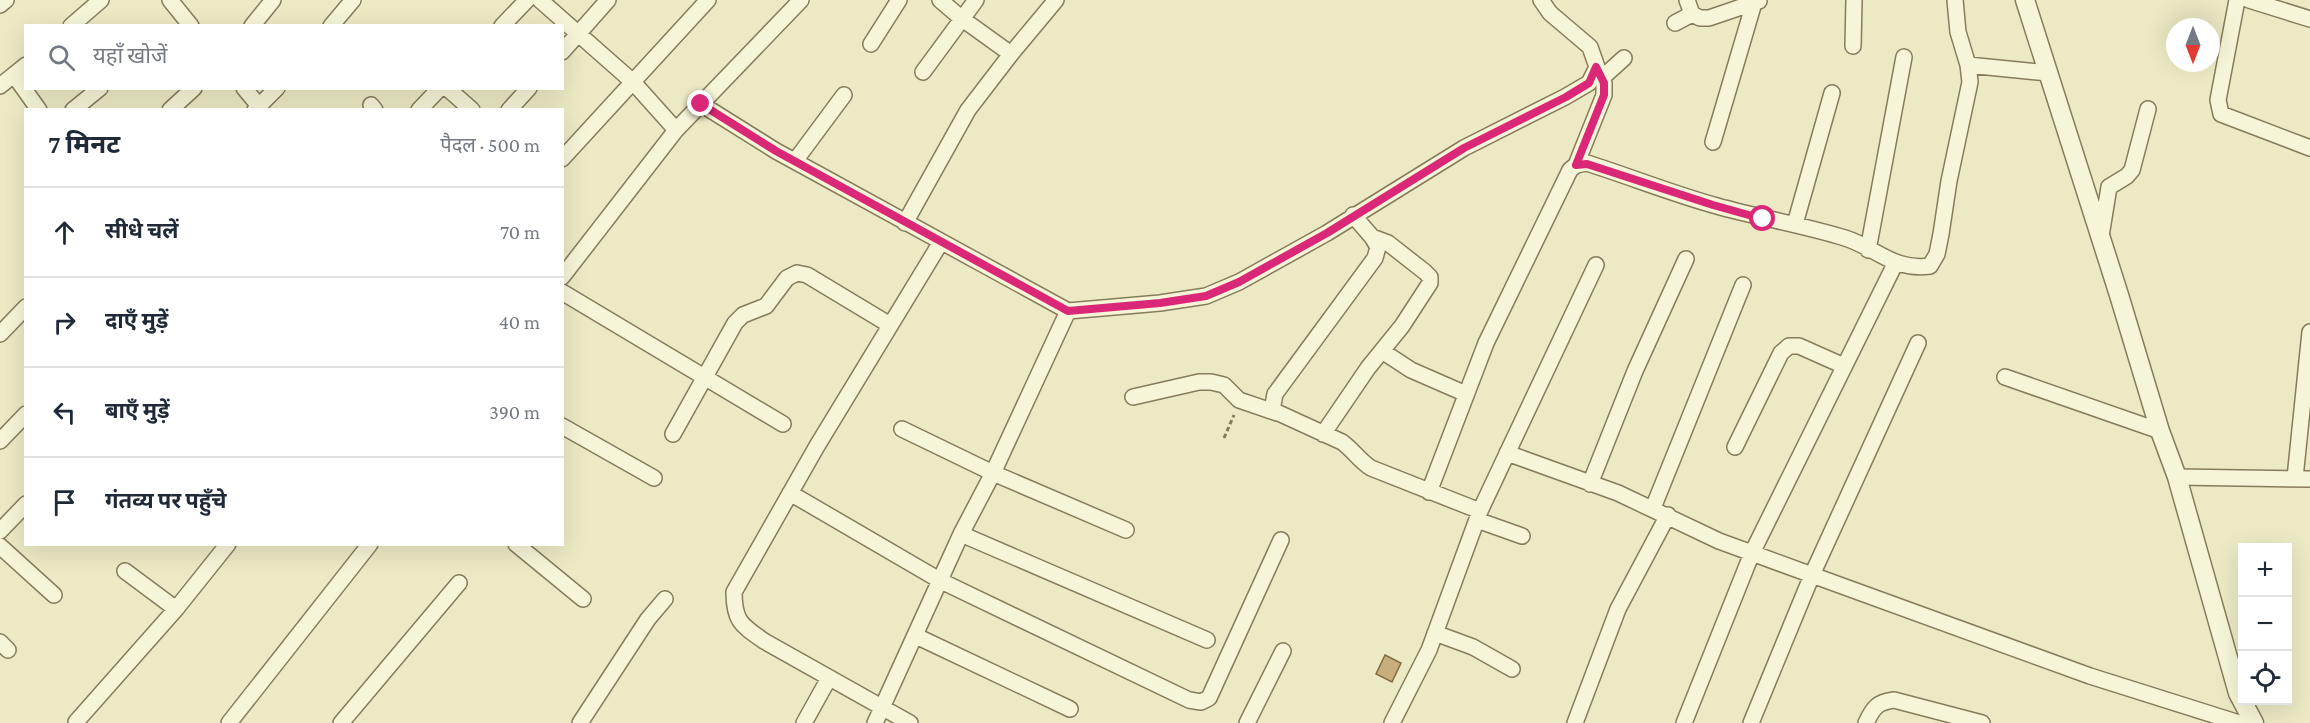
<!DOCTYPE html>
<html lang="hi">
<meta charset="utf-8">
<style>
:root{--surface:#fff;--page:#f2f2f3;--text:#1f2937;--muted:#747a83;--line:#e0e1e3}
body{margin:0;font-family:"Crimson Pro","Noto Sans Devanagari",serif;background:var(--page);color:var(--text)}
.controls{position:absolute;right:18px;bottom:18px;display:grid;overflow:hidden;border-radius:0px;box-shadow:0 6px 24px #0002}
.controls button{width:54px;height:54px;display:grid;place-items:center;padding:0;border:0;border-bottom:2px solid var(--line);background:var(--surface);color:var(--text);font:30px sans-serif}
.compass{position:absolute;left:2166px;top:18px;width:54px;height:54px;border-radius:50%;background:var(--surface);box-shadow:0 6px 24px #0002;rotate:180deg}
.stop{position:absolute;width:18px;height:18px;margin:-14px;border:4px solid #db2777;border-radius:50%;background:#fff}
.stop.end{background:#db2777;border-color:#fff;box-shadow:0 2px 6px #0008}
.list{margin:0;padding:0;list-style:none}
h2{display:flex;justify-content:space-between;align-items:center;height:78px;margin:0;padding:0 24px;font-size:26px}
h2 small{font-size:20px;font-weight:400;color:var(--muted)}
.list li{display:grid;grid-template-columns:39px 1fr auto;gap:18px;align-items:center;box-sizing:border-box;height:90px;padding:0 24px;border-top:2px solid var(--line)}
.list b{display:block;font-size:22px;white-space:nowrap}
.list em{font-size:20px;font-style:normal;color:var(--muted)}
.icon{flex:none;width:33px;height:33px;fill:none;stroke:currentColor;stroke-width:2;stroke-linecap:round;stroke-linejoin:round}
.map{position:relative;flex:none;width:2310px;height:723px;overflow:hidden}
.search{position:absolute;background:var(--surface);box-shadow:0 6px 24px #0002;left:24px;top:24px;width:540px;height:66px;display:flex;align-items:center;gap:15px;box-sizing:border-box;padding:0 21px;border-radius:0px;color:var(--muted);font-size:22px}
.panel{position:absolute;background:var(--surface);box-shadow:0 6px 24px #0002;left:24px;top:108px;width:540px;height:438px;border-radius:0px}
.map>svg:first-child{display:block}
.building{fill:#c8ae7c;stroke:#846c42;stroke-width:1.5}
.lines{fill:none;stroke-linecap:round;stroke-linejoin:round}
.minor-casing{stroke:#867c5b;stroke-width:18}
.tertiary-casing{stroke:#867c5b;stroke-width:21}
.path{stroke:#867c5b;stroke-width:3;stroke-dasharray:4.5 3;stroke-linecap:butt}
.minor{stroke:#f7f5d7;stroke-width:15}
.tertiary{stroke:#f7f5d7;stroke-width:18}
.route{stroke:#db2777;stroke-width:8}
</style>
<div class="map">
<svg width="2310" height="723" viewBox="0 0 2310 723">
<rect width="100%" height="100%" fill="#eceac4"/>
<path class="building" d="M 1385,655 L 1401,663 L 1392,682 L 1376,674 Z"/>
<g class="lines">
<g class="minor-casing">
<path id="minor" d="M 170,0 L 191,26
M 540,0 L 633,82 L 676,130
M 940,0 L 961,18 L 1011,54
M 1687,0 L 1692,14 L 1700,18 L 1709,18 L 1759,1
M 1955,0 L 1958,32 L 1968,65 L 2048,73
M 2237,0 L 2218,100 L 2221,114 L 2310,148
M 2249,0 L 2310,19
M 0,5 L 6,0
M 1675,23 L 1692,14
M 71,26 L 101,0
M 252,26 L 273,0
M 331,26 L 353,0
M 502,26 L 527,0
M 871,44 L 899,0
M 1853,46 L 1854,0
M 562,52 L 608,0
M 923,72 L 976,0
M 14,75 L 39,110
M 1602,78 L 1624,58
M 0,86 L 26,65
M 244,88 L 259,106
M 447,88 L 472,110
M 701,104 L 776,151 L 1068,311 L 1160,303 L 1206,296 L 1239,282 L 1327,233 L 1464,148 L 1565,97 L 1589,83 L 1597,67 L 1590,47 L 1550,13 L 1541,0
M 371,105 L 375,110
M 73,110 L 100,88
M 170,110 L 194,88
M 255,110 L 277,88
M 419,110 L 440,88
M 509,110 L 529,88
M 1713,142 L 1754,3
M 562,159 L 708,0
M 795,161 L 844,95
M 1576,165 L 1604,95 L 1604,83 L 1597,67
M 1353,215 L 1372,237 L 1378,247 L 1375,258 L 1275,394 L 1272,410 L 1342,442 C 1353,450 1360,461 1371,468 L 1480,511
M 905,223 L 968,110 L 1011,54 L 1056,0
M 1795,224 L 1832,93
M 2101,236 L 2109,187 L 2127,176 L 2132,170 L 2148,109
M 1868,250 L 1904,57
M 562,277 L 676,130 L 801,0
M 562,292 L 783,424
M 0,334 L 26,307
M 1382,351 L 1411,370 L 1466,394
M 2005,377 L 2160,431
M 1133,397 L 1199,382 L 1211,382 L 1224,385 L 1239,400 L 1277,413
M 562,426 L 654,478
M 902,429 L 993,473 L 1126,530
M 673,434 L 735,323 L 743,315 L 766,306 L 787,278 L 797,273 L 807,275 L 890,325
M 1323,434 L 1368,368 L 1402,326 L 1430,283 L 1430,277 L 1425,272 L 1388,243 L 1372,237
M 0,441 L 26,414
M 1735,447 L 1781,353 L 1789,346 L 1799,346 L 1844,366
M 1507,453 L 1618,493 L 1719,541 L 1812,575 L 2090,676 L 2239,723
M 2177,477 L 2310,479
M 2295,478 L 2310,332
M 1590,484 L 1635,371 L 1686,259
M 1429,492 L 1486,343 L 1570,170 L 1576,165 L 1587,163 C 1631,177 1673,194 1717,206 C 1760,218 1803,225 1845,238 C 1877,248 1893,271 1930,266 L 1937,254 L 1941,234 L 1949,181 L 1970,82 L 1968,65
M 790,493 L 941,581 L 1189,700 L 1201,702 L 1209,698 L 1281,540
M 1653,508 L 1743,285
M 1477,520 L 1522,536
M 0,531 L 26,504
M 961,534 L 1207,640
M 516,544 L 583,599
M 0,546 L 54,595
M 125,571 L 176,609
M 1435,633 L 1473,647 L 1512,669
M 916,636 L 1070,709
M 0,642 L 8,650
M 76,722 L 176,609 L 228,544
M 229,723 L 370,544
M 341,723 L 459,583
M 580,723 L 648,619 L 665,599
M 804,723 L 829,678
M 875,723 L 961,534 L 993,473 L 1068,311
M 910,723 L 764,641 C 741,625 734,621 734,592 L 817,446 L 941,242
M 1247,723 L 1283,651
M 1392,723 L 1429,650 L 1480,511 L 1596,265
M 1575,723 L 1618,609 L 1668,515
M 1684,723 L 1752,553 L 1895,264
M 1751,723 L 1812,575 L 1918,343
M 1866,723 C 1873,708 1877,702 1894,700 L 1982,723"/>
</g>
<g class="tertiary-casing">
<path id="tertiary" d="M 2025,0 L 2119,295 L 2160,431 L 2177,477 L 2238,693 L 2254,723"/>
</g>
<path class="path" d="M 1224,438 L 1234,415"/>
<use href="#minor" class="minor"/>
<use href="#tertiary" class="tertiary"/>
</g>
<g class="lines">
<path class="route" d="M 701,104 L 776,151 L 1068,311 L 1160,303 L 1206,296 L 1239,282 L 1327,233 L 1464,148 L 1566,97 L 1589,83 L 1596,67 L 1604,83 L 1604,95 L 1576,165 L 1587,164 L 1713,205 L 1763,219"/>
</g>
</svg>
<div class="controls">
<button>+</button>
<button>−</button>
<button><svg class="icon" aria-label="locate" viewBox="0 0 24 24"><circle cx="12" cy="12" r="6"/><path d="M12 2v4M12 18v4M2 12h4M18 12h4"/></svg></button>
</div>
<svg class="compass" viewBox="-18 -18 36 36"><path d="M0-13l5 13h-10z" fill="#e53935"/><path d="M0 13l5-13h-10z" fill="#747a83"/></svg>
<div class="stop" style="left:1763px;top:219px"></div>
<div class="stop end" style="left:701px;top:104px"></div>
<div class="search"><svg class="icon" aria-label="search" viewBox="0 0 24 24"><circle cx="10" cy="10" r="6"/><path d="M15 15l6 6"/></svg>यहाँ खोजें</div>
<section class="panel">
<h2>7 मिनट<small>पैदल · 500 m</small></h2>
<ul class="list">
<li><svg class="icon" aria-label="ahead" viewBox="0 0 24 24"><path d="M12 20V5M6 11l6-6 6 6"/></svg><div><b>सीधे चलें</b></div><em>70 m</em></li>
<li><svg class="icon" aria-label="right" viewBox="0 0 24 24"><path d="M7 20v-9h11M14 6l5 5-5 5"/></svg><div><b>दाएँ मुड़ें</b></div><em>40 m</em></li>
<li><svg class="icon" aria-label="left" viewBox="0 0 24 24"><path d="M17 20v-9H6M10 6l-5 5 5 5"/></svg><div><b>बाएँ मुड़ें</b></div><em>390 m</em></li>
<li><svg class="icon" aria-label="arrive" viewBox="0 0 24 24"><path d="M6 21V4h12l-3 4 3 4H6"/></svg><div><b>गंतव्य पर पहुँचे</b></div></li>
</ul>
</section>
</div>
